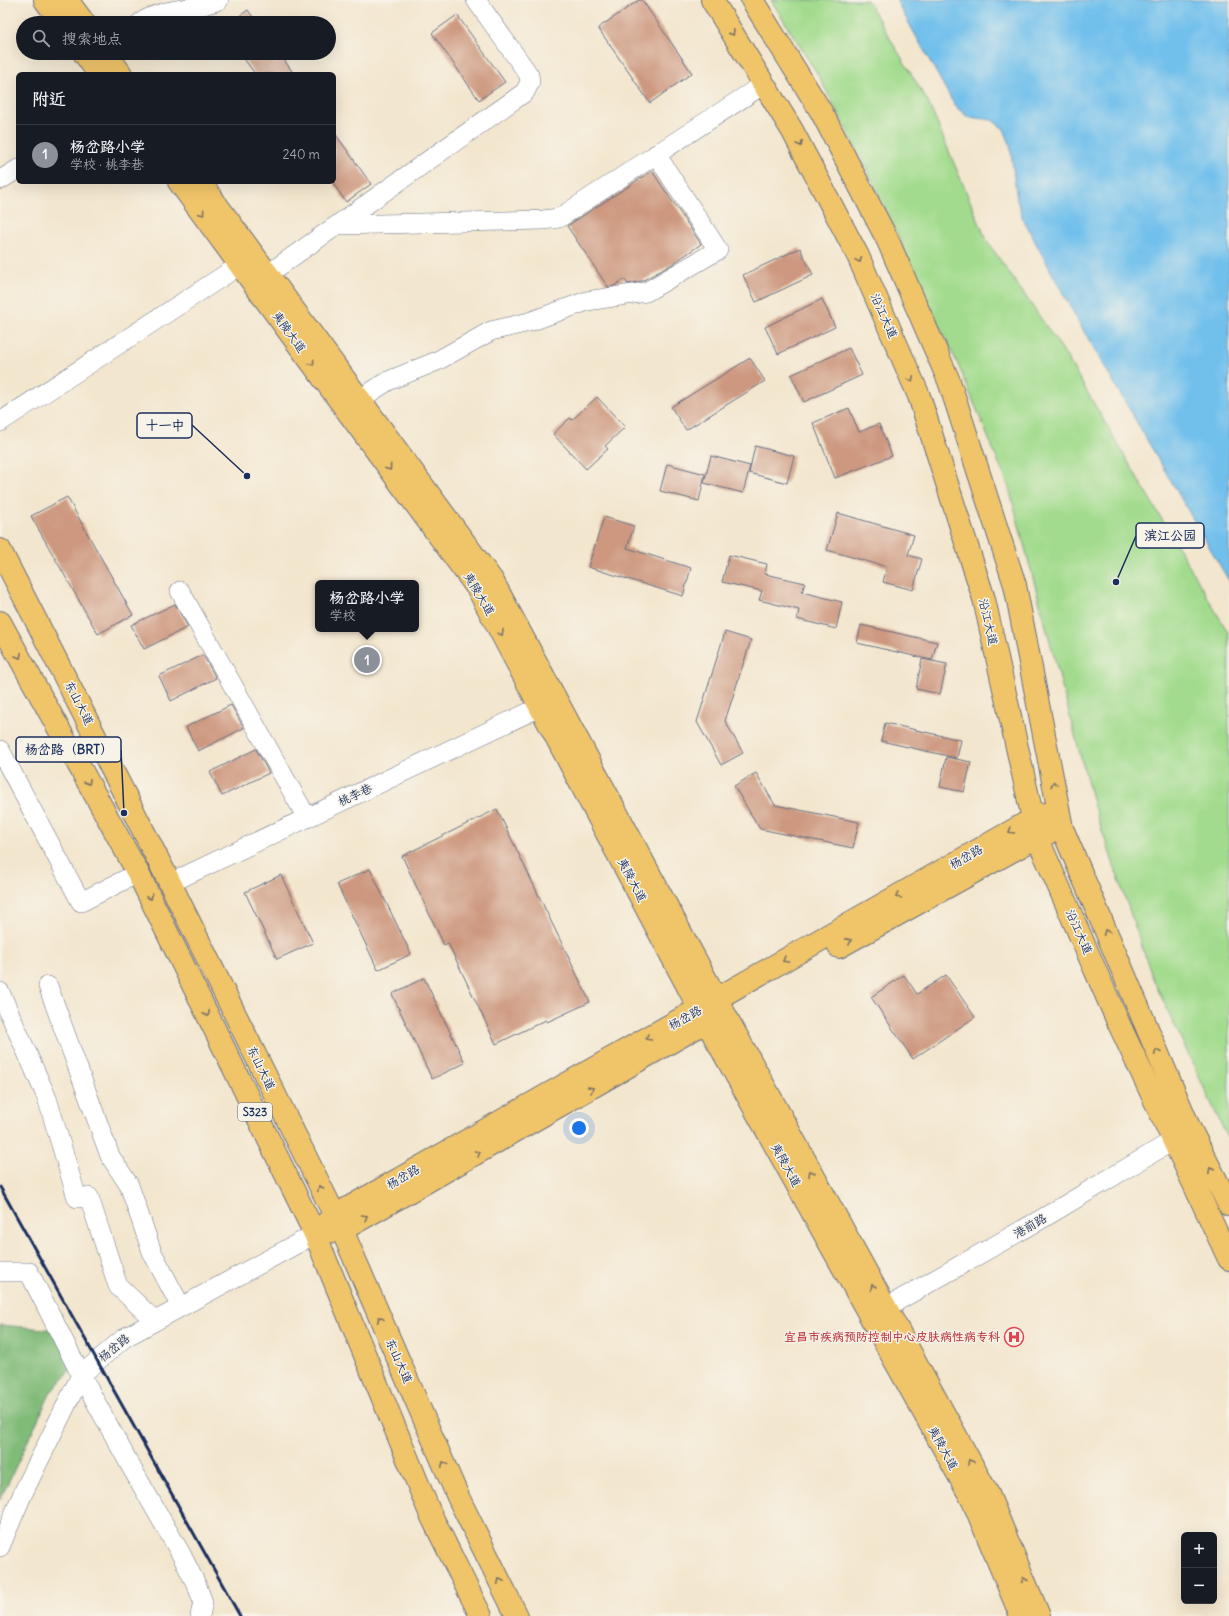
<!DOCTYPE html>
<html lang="zh">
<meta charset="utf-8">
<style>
:root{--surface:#171b24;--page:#20242c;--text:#f1f3f6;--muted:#9ea1a6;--line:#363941;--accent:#8c9099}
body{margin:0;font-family:Delius,"LXGW WenKai TC",sans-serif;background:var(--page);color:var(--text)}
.controls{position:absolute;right:12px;bottom:12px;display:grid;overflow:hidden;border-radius:6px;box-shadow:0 4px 16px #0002}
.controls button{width:36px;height:36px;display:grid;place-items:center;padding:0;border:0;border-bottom:1px solid var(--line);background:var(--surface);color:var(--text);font:20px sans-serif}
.you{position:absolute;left:579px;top:1128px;width:14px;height:14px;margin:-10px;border:3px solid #fff;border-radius:50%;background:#1a73e8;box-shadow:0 0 0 6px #1a73e833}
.badge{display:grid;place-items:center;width:26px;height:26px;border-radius:50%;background:var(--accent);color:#fff;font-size:13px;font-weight:700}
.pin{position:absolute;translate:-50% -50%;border:2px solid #fff;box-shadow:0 1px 4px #0006}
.popup{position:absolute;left:315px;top:580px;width:104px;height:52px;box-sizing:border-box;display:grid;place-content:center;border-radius:6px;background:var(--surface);filter:drop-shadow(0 1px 3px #0005);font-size:13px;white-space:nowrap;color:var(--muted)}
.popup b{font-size:15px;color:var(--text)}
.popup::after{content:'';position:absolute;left:50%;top:100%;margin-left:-8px;border:8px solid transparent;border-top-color:var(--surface)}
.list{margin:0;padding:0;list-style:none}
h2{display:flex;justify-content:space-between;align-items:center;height:52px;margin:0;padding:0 16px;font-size:17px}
h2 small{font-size:13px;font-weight:400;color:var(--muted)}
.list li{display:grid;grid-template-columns:26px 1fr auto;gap:12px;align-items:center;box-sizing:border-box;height:60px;padding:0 16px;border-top:1px solid var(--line)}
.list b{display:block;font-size:15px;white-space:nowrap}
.list p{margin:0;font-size:13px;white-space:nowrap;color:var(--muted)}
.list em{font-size:13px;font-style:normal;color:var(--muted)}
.icon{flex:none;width:22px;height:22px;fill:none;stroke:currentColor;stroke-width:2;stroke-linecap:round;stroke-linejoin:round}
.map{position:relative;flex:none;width:1229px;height:1616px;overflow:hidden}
.search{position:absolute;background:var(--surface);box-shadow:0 4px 16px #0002;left:16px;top:16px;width:320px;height:44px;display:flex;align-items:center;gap:10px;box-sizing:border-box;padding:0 14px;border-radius:22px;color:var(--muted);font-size:15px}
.panel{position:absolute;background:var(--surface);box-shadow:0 4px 16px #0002;left:16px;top:72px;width:320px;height:112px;border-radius:6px}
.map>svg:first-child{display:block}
.green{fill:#a2db8d;stroke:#5e8576}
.forest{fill:#81bb78;stroke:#4e756b}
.water{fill:#71c0ec;stroke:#4678a5}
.building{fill:#cd987f}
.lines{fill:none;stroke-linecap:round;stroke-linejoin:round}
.minor-casing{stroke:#676f85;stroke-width:20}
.major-casing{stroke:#676f85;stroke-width:24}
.minor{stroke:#fff;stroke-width:19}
.major{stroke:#f0c469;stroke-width:22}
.rail{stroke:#1b2f5e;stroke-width:3}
.oneway{stroke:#7b7263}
.labels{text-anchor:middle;stroke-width:3;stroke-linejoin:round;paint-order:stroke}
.shield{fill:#f7f3e8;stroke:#5d6a87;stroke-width:1}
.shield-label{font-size:11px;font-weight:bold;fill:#1b2f5e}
.street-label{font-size:12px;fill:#1b2f5e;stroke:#f7f3e8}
.health-label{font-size:12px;font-weight:bold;fill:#be3a42;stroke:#f7f3e8;text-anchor:end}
.leader{fill:none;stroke:#1b2f5e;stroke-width:1.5}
.callout-dot{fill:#1b2f5e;stroke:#f7f3e8;stroke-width:1.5}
.callout{fill:#f7f3e8;stroke:#1b2f5e;stroke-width:1.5}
.callout-label{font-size:13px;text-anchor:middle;font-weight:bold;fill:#1b2f5e}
</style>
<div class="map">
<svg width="1229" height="1616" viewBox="0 0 1229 1616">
<rect width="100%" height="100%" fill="#f7f3e8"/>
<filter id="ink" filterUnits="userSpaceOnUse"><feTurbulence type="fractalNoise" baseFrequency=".025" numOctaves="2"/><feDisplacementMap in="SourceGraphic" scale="8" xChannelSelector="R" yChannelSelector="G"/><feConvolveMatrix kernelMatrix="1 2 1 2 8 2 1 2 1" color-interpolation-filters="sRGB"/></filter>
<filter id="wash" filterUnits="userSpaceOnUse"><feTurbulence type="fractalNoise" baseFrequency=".012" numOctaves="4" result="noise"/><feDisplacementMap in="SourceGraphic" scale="16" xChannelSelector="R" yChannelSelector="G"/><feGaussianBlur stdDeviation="0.9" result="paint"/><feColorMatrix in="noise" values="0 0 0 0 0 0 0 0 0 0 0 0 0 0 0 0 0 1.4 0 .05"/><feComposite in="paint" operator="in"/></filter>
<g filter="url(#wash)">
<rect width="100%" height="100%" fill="#f3e6ce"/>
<path class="green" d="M 771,0 L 867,0 L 928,102 L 987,241 L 1062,349 L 1229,634 L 1229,1141 L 1153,979 L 1095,810 L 1009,488 L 960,369 L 863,161 L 818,75 Z"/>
<path class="forest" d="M 0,1325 L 67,1331 L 80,1359 L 51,1392 L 0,1500 Z"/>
<path class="water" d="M 896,0 L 1229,0 L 1229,581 L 1078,321 L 1023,219 L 1017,200 L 1010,144 L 1004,129 L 992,120 L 968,117 L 955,106 Z"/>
<g id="blocks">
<path class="building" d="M 639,0 L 642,0 L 692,73 L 650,103 L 598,28 Z
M 248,10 L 257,23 L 229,23 Z
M 457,15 L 505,82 L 479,100 L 432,33 Z
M 240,53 L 279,53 L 294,74 L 255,74 Z
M 334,132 L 371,184 L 346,202 L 334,185 Z
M 652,171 L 701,244 L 671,265 L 642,281 L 628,284 L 624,279 L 614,286 L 608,287 L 567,226 Z
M 800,248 L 813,275 L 756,302 L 743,275 Z
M 822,299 L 835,327 L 778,354 L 765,327 Z
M 849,348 L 862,375 L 804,402 L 791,375 Z
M 750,358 L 765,381 L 686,430 L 671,407 Z
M 597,397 L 625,427 L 605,446 L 608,449 L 586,469 L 553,434 L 570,418 L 572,420 Z
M 849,408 L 859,432 L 879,424 L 892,456 L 835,478 L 813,423 Z
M 755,446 L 794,456 L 787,483 L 749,473 Z
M 711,456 L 750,466 L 743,493 L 704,483 Z
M 667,464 L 705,474 L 699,501 L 660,491 Z
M 67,497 L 133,615 L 98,634 L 31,516 Z
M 838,513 L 914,535 L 908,555 L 922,559 L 913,590 L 883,582 L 887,567 L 827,550 Z
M 604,517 L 634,526 L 627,548 L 691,568 L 683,596 L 588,567 Z
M 729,555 L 767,564 L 765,574 L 805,583 L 802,592 L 842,602 L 836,629 L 797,619 L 799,610 L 759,600 L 762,591 L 722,582 Z
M 175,604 L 188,627 L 144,649 L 131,625 Z
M 861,625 L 937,642 L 932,660 L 857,643 Z
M 725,632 L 751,640 L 725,721 L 743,753 L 721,765 L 697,722 Z
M 203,655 L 216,678 L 171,701 L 159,676 Z
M 922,659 L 947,664 L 940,694 L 916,689 Z
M 231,705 L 244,728 L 198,751 L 186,727 Z
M 885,723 L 961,740 L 957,758 L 881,741 Z
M 256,749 L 269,773 L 222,796 L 210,772 Z
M 946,757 L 971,762 L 964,792 L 940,787 Z
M 756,773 L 775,805 L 859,822 L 853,848 L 760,829 L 734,786 Z
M 497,809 L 590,1002 L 547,1022 L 546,1020 L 496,1044 L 448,943 L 444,945 L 402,856 Z
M 370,869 L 411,954 L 378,970 L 337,884 Z
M 281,875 L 313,943 L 277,959 L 245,892 Z
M 904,975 L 917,994 L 946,975 L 975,1017 L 913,1059 L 871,997 Z
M 424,978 L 465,1063 L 432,1079 L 392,994 Z"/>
</g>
</g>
<g filter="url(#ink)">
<use href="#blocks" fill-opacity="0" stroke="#676f85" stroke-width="1"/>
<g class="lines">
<g class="minor-casing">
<path id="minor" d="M 140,23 C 163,7 194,11 219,0
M 0,180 L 18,169
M 338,225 L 543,220 L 559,218 L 764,84
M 268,274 L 525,92 L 530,82 L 529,75 L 476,0
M 360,399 L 388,381 L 437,361 L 491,331 L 529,322 L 587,301 L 646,292 L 718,250 L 656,154
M 0,422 L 240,265
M 180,591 L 307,818
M 0,750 L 81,902 L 138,873
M 170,883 L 540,707
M 48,986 L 110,1156 L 129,1185 L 152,1252 L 181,1307
M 0,992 L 47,1098 L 77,1198 L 89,1197 L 118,1286 L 155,1321
M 0,1272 L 29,1272 L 81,1375 L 130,1465 L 181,1554 L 197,1586 L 203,1602 L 200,1616
M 885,1308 L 1045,1217 L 1174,1140
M 0,1547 L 23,1493 L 81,1375 L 124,1338 L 315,1234"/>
</g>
<g class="major-casing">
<path id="major" d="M 45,0 L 62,23
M 67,0 L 84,23
M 712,0 L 792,130 L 858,256 L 919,396 L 984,599 L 1037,837 L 1118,1022 L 1229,1259
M 752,0 L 822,113 L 888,241 L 949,381 L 1015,585 L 1062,828 L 1190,1129 L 1229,1205
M 84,53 L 99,74
M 106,53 L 121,74
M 179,182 L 478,589 L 707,1023 L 973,1501 L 1021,1616
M 200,182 L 492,580 L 717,1000 L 988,1494 L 1039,1616
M 0,550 L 170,883 L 342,1230 L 459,1499 L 517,1616
M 0,622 L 138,873 L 315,1234 L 430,1513 L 481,1616
M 839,947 L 1037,837 L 1051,832
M 323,1226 L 334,1216 L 1033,819 L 1045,814
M 326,1232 L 342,1230 L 718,1015"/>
</g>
<use href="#minor" class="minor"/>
<use href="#major" class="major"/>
<path class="rail" d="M 0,1187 L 240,1616"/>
</g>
<defs><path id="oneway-chevron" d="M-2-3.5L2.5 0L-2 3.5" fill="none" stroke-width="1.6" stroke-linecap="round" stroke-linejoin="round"/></defs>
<g class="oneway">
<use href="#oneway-chevron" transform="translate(732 33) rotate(58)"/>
<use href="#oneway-chevron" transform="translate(800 144) rotate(63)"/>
<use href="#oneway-chevron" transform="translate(202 213) rotate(54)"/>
<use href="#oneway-chevron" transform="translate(859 260) rotate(66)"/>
<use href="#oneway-chevron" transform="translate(312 363) rotate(54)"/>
<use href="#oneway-chevron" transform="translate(911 379) rotate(66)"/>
<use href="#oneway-chevron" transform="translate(389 468) rotate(54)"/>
<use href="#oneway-chevron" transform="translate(501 633) rotate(62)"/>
<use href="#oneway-chevron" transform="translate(19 656) rotate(61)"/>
<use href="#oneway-chevron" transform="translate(88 782) rotate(61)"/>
<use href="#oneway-chevron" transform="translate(1054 784) rotate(-101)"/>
<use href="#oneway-chevron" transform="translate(1011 831) rotate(150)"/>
<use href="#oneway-chevron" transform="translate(898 896) rotate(150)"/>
<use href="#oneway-chevron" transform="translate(150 897) rotate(64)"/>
<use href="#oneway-chevron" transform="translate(1106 932) rotate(-113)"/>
<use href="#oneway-chevron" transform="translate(849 941) rotate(-29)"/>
<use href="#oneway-chevron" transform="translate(785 960) rotate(150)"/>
<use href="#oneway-chevron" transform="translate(207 1014) rotate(64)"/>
<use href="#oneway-chevron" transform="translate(648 1038) rotate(150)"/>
<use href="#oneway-chevron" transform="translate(1157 1052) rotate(-113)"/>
<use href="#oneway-chevron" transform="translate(591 1089) rotate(-30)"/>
<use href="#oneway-chevron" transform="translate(478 1153) rotate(-30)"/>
<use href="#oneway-chevron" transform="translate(1211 1170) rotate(-117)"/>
<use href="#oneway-chevron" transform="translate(811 1173) rotate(-119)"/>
<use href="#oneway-chevron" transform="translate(320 1188) rotate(-116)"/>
<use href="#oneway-chevron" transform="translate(365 1217) rotate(-30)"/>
<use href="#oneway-chevron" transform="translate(873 1287) rotate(-119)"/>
<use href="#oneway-chevron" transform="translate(380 1319) rotate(-114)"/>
<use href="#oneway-chevron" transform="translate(970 1462) rotate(-119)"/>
<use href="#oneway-chevron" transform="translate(444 1464) rotate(-114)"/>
<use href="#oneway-chevron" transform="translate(1024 1580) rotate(-112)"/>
<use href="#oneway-chevron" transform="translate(500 1581) rotate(-116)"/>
</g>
</g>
<defs>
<g id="hospital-ring" transform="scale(1)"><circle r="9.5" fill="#f7f3e8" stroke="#e0444e" stroke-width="1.5"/><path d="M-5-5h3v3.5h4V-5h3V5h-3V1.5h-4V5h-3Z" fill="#e0444e"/></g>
</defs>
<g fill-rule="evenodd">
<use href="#hospital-ring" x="1014" y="1337"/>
</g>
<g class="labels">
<rect class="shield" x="238" y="1103" width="34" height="18" rx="3"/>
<g class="shield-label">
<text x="255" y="1116">S323</text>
</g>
<g class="street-label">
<text transform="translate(884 316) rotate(66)" y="4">沿江大道</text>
<text transform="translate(289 332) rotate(54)" y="4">夷陵大道</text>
<text transform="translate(479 594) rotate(59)" y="4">夷陵大道</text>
<text transform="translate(988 622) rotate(77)" y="4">沿江大道</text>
<text transform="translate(79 703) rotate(63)" y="4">东山大道</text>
<text transform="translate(355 795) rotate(-25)" y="4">桃李巷</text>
<text transform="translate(966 857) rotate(-30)" y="4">杨岔路</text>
<text transform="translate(632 880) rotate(62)" y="4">夷陵大道</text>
<text transform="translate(1079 932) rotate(66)" y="4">沿江大道</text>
<text transform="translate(685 1018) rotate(-29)" y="4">杨岔路</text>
<text transform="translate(261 1068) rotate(64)" y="4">东山大道</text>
<text transform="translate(786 1165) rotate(61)" y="4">夷陵大道</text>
<text transform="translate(403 1177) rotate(-30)" y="4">杨岔路</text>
<text transform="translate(1030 1226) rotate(-30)" y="4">港前路</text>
<text transform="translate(114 1348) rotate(-39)" y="4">杨岔路</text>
<text transform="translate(399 1361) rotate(66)" y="4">东山大道</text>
<text transform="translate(943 1448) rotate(61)" y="4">夷陵大道</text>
</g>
<g class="health-label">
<text x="1000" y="1341">宜昌市疾病预防控制中心皮肤病性病专科</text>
</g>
</g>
<path class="leader" d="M247 476L192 425M1116 582L1136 536M124 813L121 750"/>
<g class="callout-dot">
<circle cx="247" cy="476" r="4"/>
<circle cx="1116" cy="582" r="4"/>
<circle cx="124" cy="813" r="4"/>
</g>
<g class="callout">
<rect x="137" y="413" width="55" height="25" rx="4"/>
<rect x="1136" y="523" width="68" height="25" rx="4"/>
<rect x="16" y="737" width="105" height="25" rx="4"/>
</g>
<g class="callout-label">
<text x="165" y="430">十一中</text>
<text x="1170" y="540">滨江公园</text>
<text x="69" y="754">杨岔路（BRT）</text>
</g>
</svg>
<div class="controls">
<button>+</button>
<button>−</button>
</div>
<div class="you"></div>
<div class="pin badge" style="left:367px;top:660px">1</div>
<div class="popup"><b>杨岔路小学</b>学校</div>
<div class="search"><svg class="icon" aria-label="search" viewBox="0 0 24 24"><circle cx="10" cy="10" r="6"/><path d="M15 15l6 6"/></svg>搜索地点</div>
<section class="panel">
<h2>附近<small></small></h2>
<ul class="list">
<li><span class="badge">1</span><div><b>杨岔路小学</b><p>学校 · 桃李巷</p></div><em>240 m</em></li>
</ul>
</section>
</div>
